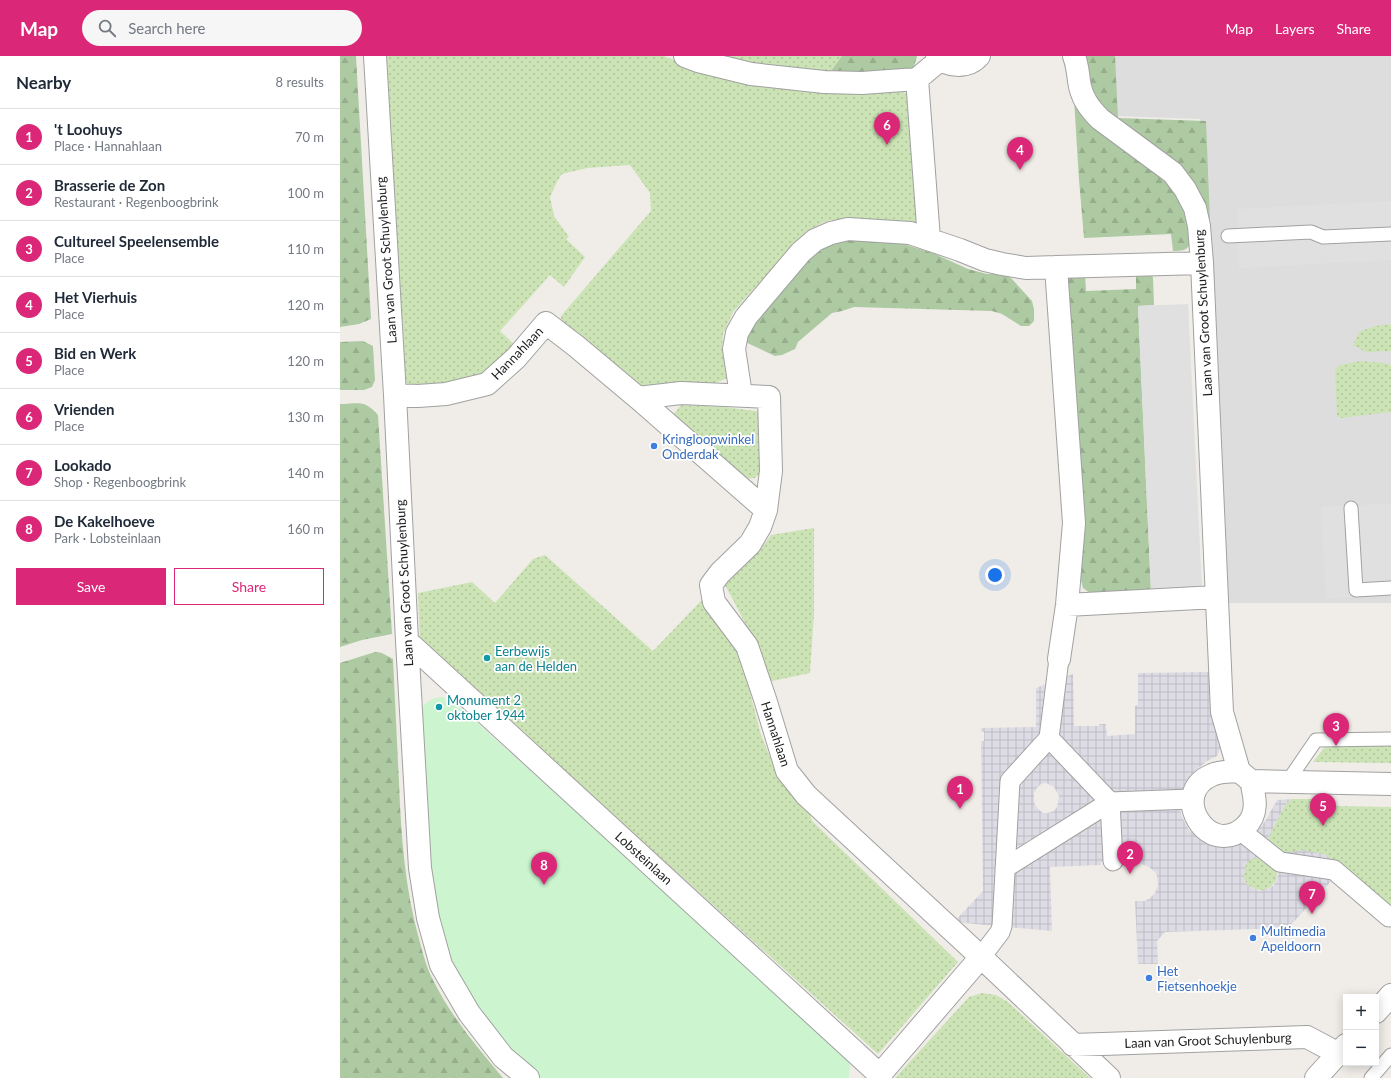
<!DOCTYPE html>
<meta charset="utf-8">
<style>
:root{--surface:#fff;--page:#f6f6f7;--text:#1f2937;--muted:#747a83;--line:#e0e1e3;--accent:#db2777}
body{margin:0;font-family:Lato,sans-serif;background:var(--page);color:var(--text)}
.controls{position:absolute;right:12px;bottom:12px;display:grid;overflow:hidden;border-radius:0px;box-shadow:0 2px 10px #0003}
.controls button{width:36px;height:36px;display:grid;place-items:center;padding:0;border:0;border-bottom:1px solid var(--line);background:var(--surface);color:var(--text);font:20px sans-serif}
.you{position:absolute;left:655px;top:519px;width:14px;height:14px;margin:-10px;border:3px solid #fff;border-radius:50%;background:#1a73e8;box-shadow:0 0 0 6px #1a73e833}
.badge{display:grid;place-items:center;width:26px;height:26px;border-radius:50%;background:var(--accent);color:#fff;font-size:13px;font-weight:700}
.pin{position:absolute;translate:-50% -33px;filter:drop-shadow(0 1px 2px #0008)}
.pin::after{content:'';position:absolute;top:21px;width:14px;height:12px;background:inherit;clip-path:polygon(0 0,100% 0,50% 100%)}
.list{margin:0;padding:0;list-style:none}
h2{display:flex;justify-content:space-between;align-items:center;height:52px;margin:0;padding:0 16px;font-size:17px}
h2 small{font-size:13px;font-weight:400;color:var(--muted)}
.list li{display:grid;grid-template-columns:26px 1fr auto;gap:12px;align-items:center;box-sizing:border-box;height:56px;padding:0 16px;border-top:1px solid var(--line)}
.list b{display:block;font-size:15px;white-space:nowrap}
.list p{margin:0;font-size:13px;white-space:nowrap;color:var(--muted)}
.list em{font-size:13px;font-style:normal;color:var(--muted)}
.actions{display:flex;gap:8px;padding:12px 16px}
.actions a{flex:1;padding:9px 0;border:1px solid var(--accent);border-radius:0px;text-align:center;font-size:14px;color:var(--accent)}
.actions .main{background:var(--accent);color:#fff}
.icon{flex:none;width:22px;height:22px;fill:none;stroke:currentColor;stroke-width:2;stroke-linecap:round;stroke-linejoin:round}
.map{position:relative;flex:none;width:1051px;height:1022px;overflow:hidden}
header{display:flex;align-items:center;gap:24px;box-sizing:border-box;height:56px;padding:0 20px;background:var(--accent);color:#fff}
header strong{font-size:19px}
nav{display:flex;gap:22px;margin-inline-start:auto;font-size:14px}
.search{width:280px;height:36px;background:var(--page);display:flex;align-items:center;gap:10px;box-sizing:border-box;padding:0 14px;border-radius:22px;color:var(--muted);font-size:15px}
main{display:flex}
aside{flex:1;background:var(--surface)}
.map>svg:first-child{display:block}
.residential{fill:#dedddd}
.grass{fill:url(#grass-dots)}
.forest{fill:url(#forest-firs)}
.park{fill:#cbf4cf}
.parking{fill:#e0e0e0}
.plaza{fill:url(#plaza-grid);fill-rule:evenodd}
.lines{fill:none;stroke-linecap:round;stroke-linejoin:round}
.service-casing{stroke:#a1a1a1;stroke-width:15}
.pedestrian-casing{stroke:#a1a1a1;stroke-width:21}
.minor-casing{stroke:#a1a1a1;stroke-width:24}
.service{stroke:#fff;stroke-width:13}
.pedestrian{stroke:#fff;stroke-width:19}
.minor{stroke:#fff;stroke-width:22}
.shop-dot{fill:#3f7fe0;stroke:#fff;stroke-width:1.5}
.culture-dot{fill:#0f9aa8;stroke:#fff;stroke-width:1.5}
.labels{text-anchor:middle;stroke-width:3.5;stroke-linejoin:round;paint-order:stroke}
.street-label{font-size:13px;fill:#202020;stroke:#fff}
.shop-label{font-size:13px;fill:#366cbe;stroke:#fff;text-anchor:start}
.culture-label{font-size:13px;fill:#0d838f;stroke:#fff;text-anchor:start}
</style>
<header>
<strong>Map</strong>
<div class="search"><svg class="icon" aria-label="search" viewBox="0 0 24 24"><circle cx="10" cy="10" r="6"/><path d="M15 15l6 6"/></svg>Search here</div>
<nav><a>Map</a><a>Layers</a><a>Share</a></nav>
</header>
<main>
<aside>
<h2>Nearby<small>8 results</small></h2>
<ul class="list">
<li><span class="badge">1</span><div><b>'t Loohuys</b><p>Place · Hannahlaan</p></div><em>70 m</em></li>
<li><span class="badge">2</span><div><b>Brasserie de Zon</b><p>Restaurant · Regenboogbrink</p></div><em>100 m</em></li>
<li><span class="badge">3</span><div><b>Cultureel Speelensemble</b><p>Place</p></div><em>110 m</em></li>
<li><span class="badge">4</span><div><b>Het Vierhuis</b><p>Place</p></div><em>120 m</em></li>
<li><span class="badge">5</span><div><b>Bid en Werk</b><p>Place</p></div><em>120 m</em></li>
<li><span class="badge">6</span><div><b>Vrienden</b><p>Place</p></div><em>130 m</em></li>
<li><span class="badge">7</span><div><b>Lookado</b><p>Shop · Regenboogbrink</p></div><em>140 m</em></li>
<li><span class="badge">8</span><div><b>De Kakelhoeve</b><p>Park · Lobsteinlaan</p></div><em>160 m</em></li>
</ul>
<div class="actions"><a class="main">Save</a><a>Share</a></div>
</aside>
<div class="map">
<svg width="1051" height="1022" viewBox="0 0 1051 1022">
<defs>
<pattern id="grass-dots" width="8" height="8" patternUnits="userSpaceOnUse"><rect width="8" height="8" fill="#cbe3b5"/><path d="M2 2h.1M6 6h.1" fill="none" stroke="#aec29b" stroke-width="1.8" stroke-linecap="round"/></pattern>
<pattern id="forest-firs" width="22" height="20" patternUnits="userSpaceOnUse"><rect width="22" height="20" fill="#adcaa2"/><path d="M5 1l3.5 6h-7zM16 11l3.5 6h-7z" fill="#95ad8b"/></pattern>
<pattern id="plaza-grid" width="8" height="8" patternUnits="userSpaceOnUse"><rect width="8" height="8" fill="#dddce5"/><path d="M0 4h8M4 0v8" fill="none" stroke="#bdbcc4"/></pattern>
</defs>
<rect width="100%" height="100%" fill="#f0ede8"/>
<path class="residential" d="M 768,0 L 1051,0 L 1051,547 L 885,547 L 860,63 L 772,60 Z"/>
<path class="grass" d="M 46,0 L 324,0 L 343,8 L 561,33 L 566,38 L 570,44 L 579,169 L 512,164 L 491,164 L 484,166 L 467,175 L 456,186 L 393,256 L 383,278 L 382,292 L 388,322 L 367,330 L 303,332 L 221,267 L 221,260 L 311,155 L 310,137 L 290,109 L 247,112 L 222,118 L 217,126 L 210,141 L 214,160 L 229,181 L 226,183 L 245,201 L 224,231 L 210,219 L 160,275 L 175,289 L 146,316 L 123,327 L 75,330 L 66,327 Z
M 368,0 L 502,0 L 488,19 L 458,16 Z
M 1051,268 L 1051,295 L 1026,296 L 1013,289 L 1019,276 L 1035,270 Z
M 1021,305 L 1044,307 L 1051,309 L 1051,356 L 1001,362 L 997,360 L 995,314 L 1000,309 Z
M 341,349 L 384,351 L 423,356 L 421,416 L 415,422 L 401,423 L 330,363 Z
M 474,472 L 474,558 L 470,617 L 428,626 C 418,591 402,560 385,529 L 426,486 L 431,479 Z
M 205,499 L 313,595 L 362,544 L 364,550 L 391,583 L 403,608 L 420,676 L 431,704 L 470,758 L 472,765 L 618,906 L 538,998 L 80,584 L 78,537 L 132,526 L 155,547 L 193,503 Z
M 988,687 L 1051,688 L 1051,707 L 973,706 Z
M 952,743 L 986,743 L 993,750 L 1051,751 L 1051,854 L 941,797 L 927,788 L 929,780 L 945,749 Z
M 921,800 L 937,813 C 940,844 897,838 904,812 C 907,804 913,801 921,800 Z
M 642,937 L 656,939 L 668,946 L 750,1022 L 555,1022 L 629,941 Z"/>
<path class="forest" d="M 0,0 L 16,0 L 31,263 L 19,268 L 0,271 Z
M 502,0 L 577,0 L 574,11 L 564,16 L 488,19 Z
M 743,0 L 775,0 L 778,62 L 866,65 L 870,166 L 867,166 L 778,66 L 752,39 Z
M 734,43 L 821,119 L 844,149 L 851,186 C 848,195 841,195 833,195 L 831,178 L 744,182 L 739,124 Z
M 520,182 L 564,188 L 595,198 L 628,213 L 647,218 L 663,218 L 671,222 L 692,245 L 694,253 L 694,265 L 689,270 L 681,270 L 662,258 L 652,255 L 514,251 L 502,255 L 492,257 L 458,286 L 455,293 L 442,299 L 435,300 L 403,285 L 417,258 L 473,200 L 492,187 Z
M 796,216 L 812,219 L 813,222 L 814,249 L 798,250 L 811,535 L 750,537 L 743,532 L 741,524 L 727,222 L 745,218 L 746,235 L 796,233 Z
M 23,285 L 33,290 L 35,324 L 32,331 L 24,334 L 0,334 L 0,286 Z
M 0,348 C 19,348 24,343 38,359 L 52,578 L 22,584 L 0,591 Z
M 35,596 L 42,597 L 53,603 C 55,644 57,686 59,727 C 61,780 65,833 79,883 C 83,898 87,913 94,926 C 113,963 137,991 163,1022 L 0,1022 L 0,607 Z"/>
<path class="park" d="M 102,641 L 124,655 L 506,999 L 510,1007 L 509,1022 L 199,1022 L 189,1015 L 128,945 L 101,884 L 88,807 L 80,655 C 86,645 92,642 102,641 Z"/>
<path class="parking" d="M 1051,145 L 1051,204 L 899,212 L 897,153 Z
M 848,248 L 862,533 L 811,535 L 798,250 Z
M 1051,447 L 1051,539 L 986,543 L 981,451 Z"/>
<path class="plaza" d="M 870,616 L 881,691 L 877,700 L 867,705 L 852,718 L 843,733 L 840,744 L 841,759 L 849,774 L 861,785 L 882,791 L 892,789 L 910,782 L 920,772 L 926,764 L 937,744 L 952,743 L 945,749 L 929,780 L 927,788 L 941,797 L 963,794 L 984,798 L 1010,816 L 995,821 L 948,872 L 825,876 L 817,885 L 818,908 L 798,908 L 795,845 L 805,845 L 810,842 L 815,837 L 818,829 L 817,820 L 815,816 L 809,811 L 801,808 L 786,808 L 786,805 L 773,805 L 761,806 L 761,809 L 710,811 L 712,875 L 614,866 L 643,835 L 641,685 L 644,685 L 644,676 L 641,675 L 641,672 L 696,671 L 696,632 L 733,618 L 734,670 L 759,670 L 759,668 L 766,668 L 767,680 L 795,678 L 795,650 L 798,649 L 798,617 ZM 706,727 L 714,731 L 719,740 L 717,751 L 714,755 L 708,757 L 703,757 L 699,754 L 695,749 L 694,743 L 694,737 L 697,732 L 701,728 ZM 921,800 L 937,813 L 938,819 L 934,829 L 930,832 L 919,835 L 909,830 L 905,826 L 904,820 L 906,808 L 910,804 Z"/>
<g class="lines">
<g class="service-casing">
<path id="service" d="M 888,180 L 971,176 L 983,181 L 1051,178
M 1011,452 L 1016,534 L 1051,532
M 948,725 L 976,684 L 1051,683
M 1031,1022 L 1051,999"/>
</g>
<g class="pedestrian-casing">
<path id="pedestrian" d="M 709,682 L 770,746 L 852,743
M 901,775 L 940,806 L 994,814 L 1049,861
M 665,812 L 770,746 L 773,805
M 641,901 L 660,876 L 662,870 L 670,725 L 709,682 L 719,603"/>
</g>
<g class="minor-casing">
<path id="minor" d="M 35,0 L 55,339 L 67,585 L 80,812 L 88,862 L 101,909 L 129,957 L 163,1001 L 188,1022
M 345,0 L 358,5 L 411,18 L 484,26 L 522,27 L 577,23
M 597,0 C 609,12 628,12 639,0
M 734,0 C 737,8 738,16 739,25 C 741,41 749,52 760,63 L 825,111 L 833,117 L 845,133 L 855,152 L 859,170 L 862,207 L 882,656 L 899,715 L 911,725 L 1051,728
M 589,183 L 577,23 L 601,3
M 55,339 L 78,340 L 106,338 L 147,328 L 176,302 L 206,267 L 236,290 L 298,342 L 341,337 L 429,341 L 431,415 L 426,454 L 420,471 L 410,488 L 380,517 L 371,529 L 374,546 L 407,590 L 425,643 L 447,715 L 466,739 L 641,901
M 401,339 L 394,293 L 397,277 L 406,261 L 461,196 L 475,184 L 491,177 L 508,173 L 570,177 L 620,194 L 645,204 L 662,208 L 686,212 L 716,211
M 298,342 L 426,454
M 727,549 L 876,541
M 67,585 L 540,1019
M 719,603 L 727,549 L 734,467 L 716,211 L 862,207
M 899,715 C 890,716 880,715 872,719 C 828,737 868,804 905,771 C 919,758 915,741 911,725
M 1036,956 L 1051,939
M 733,989 L 967,981 L 999,998
M 537,1022 L 641,901 L 769,1022
M 976,1022 L 1006,989"/>
</g>
<use href="#service" class="service"/>
<use href="#pedestrian" class="pedestrian"/>
<use href="#minor" class="minor"/>
</g>
<g class="shop-dot">
<circle cx="314" cy="390" r="4"/>
<circle cx="913" cy="882" r="4"/>
<circle cx="809" cy="922" r="4"/>
</g>
<g class="culture-dot">
<circle cx="147" cy="602" r="4"/>
<circle cx="99" cy="651" r="4"/>
</g>
<g class="labels">
<g class="street-label">
<text transform="translate(46 204) rotate(-94)" y="5">Laan van Groot Schuylenburg</text>
<text transform="translate(863 257) rotate(-93)" y="5">Laan van Groot Schuylenburg</text>
<text transform="translate(177 297) rotate(-46)" y="5">Hannahlaan</text>
<text transform="translate(64 527) rotate(-93)" y="5">Laan van Groot Schuylenburg</text>
<text transform="translate(436 678) rotate(72)" y="5">Hannahlaan</text>
<text transform="translate(304 802) rotate(42)" y="5">Lobsteinlaan</text>
<text transform="translate(868 984) rotate(-2)" y="5">Laan van Groot Schuylenburg</text>
</g>
<g class="shop-label">
<text x="322" y="388">Kringloopwinkel<tspan x="322" dy="15">Onderdak</tspan></text>
<text x="921" y="880">Multimedia<tspan x="921" dy="15">Apeldoorn</tspan></text>
<text x="817" y="920">Het<tspan x="817" dy="15">Fietsenhoekje</tspan></text>
</g>
<g class="culture-label">
<text x="155" y="600">Eerbewijs<tspan x="155" dy="15">aan de Helden</tspan></text>
<text x="107" y="649">Monument 2<tspan x="107" dy="15">oktober 1944</tspan></text>
</g>
</g>
</svg>
<div class="controls">
<button>+</button>
<button>−</button>
</div>
<div class="you"></div>
<div class="pin badge" style="left:620px;top:753px">1</div>
<div class="pin badge" style="left:790px;top:818px">2</div>
<div class="pin badge" style="left:996px;top:690px">3</div>
<div class="pin badge" style="left:680px;top:114px">4</div>
<div class="pin badge" style="left:983px;top:770px">5</div>
<div class="pin badge" style="left:547px;top:89px">6</div>
<div class="pin badge" style="left:972px;top:858px">7</div>
<div class="pin badge" style="left:204px;top:829px">8</div>
</div>
</main>
